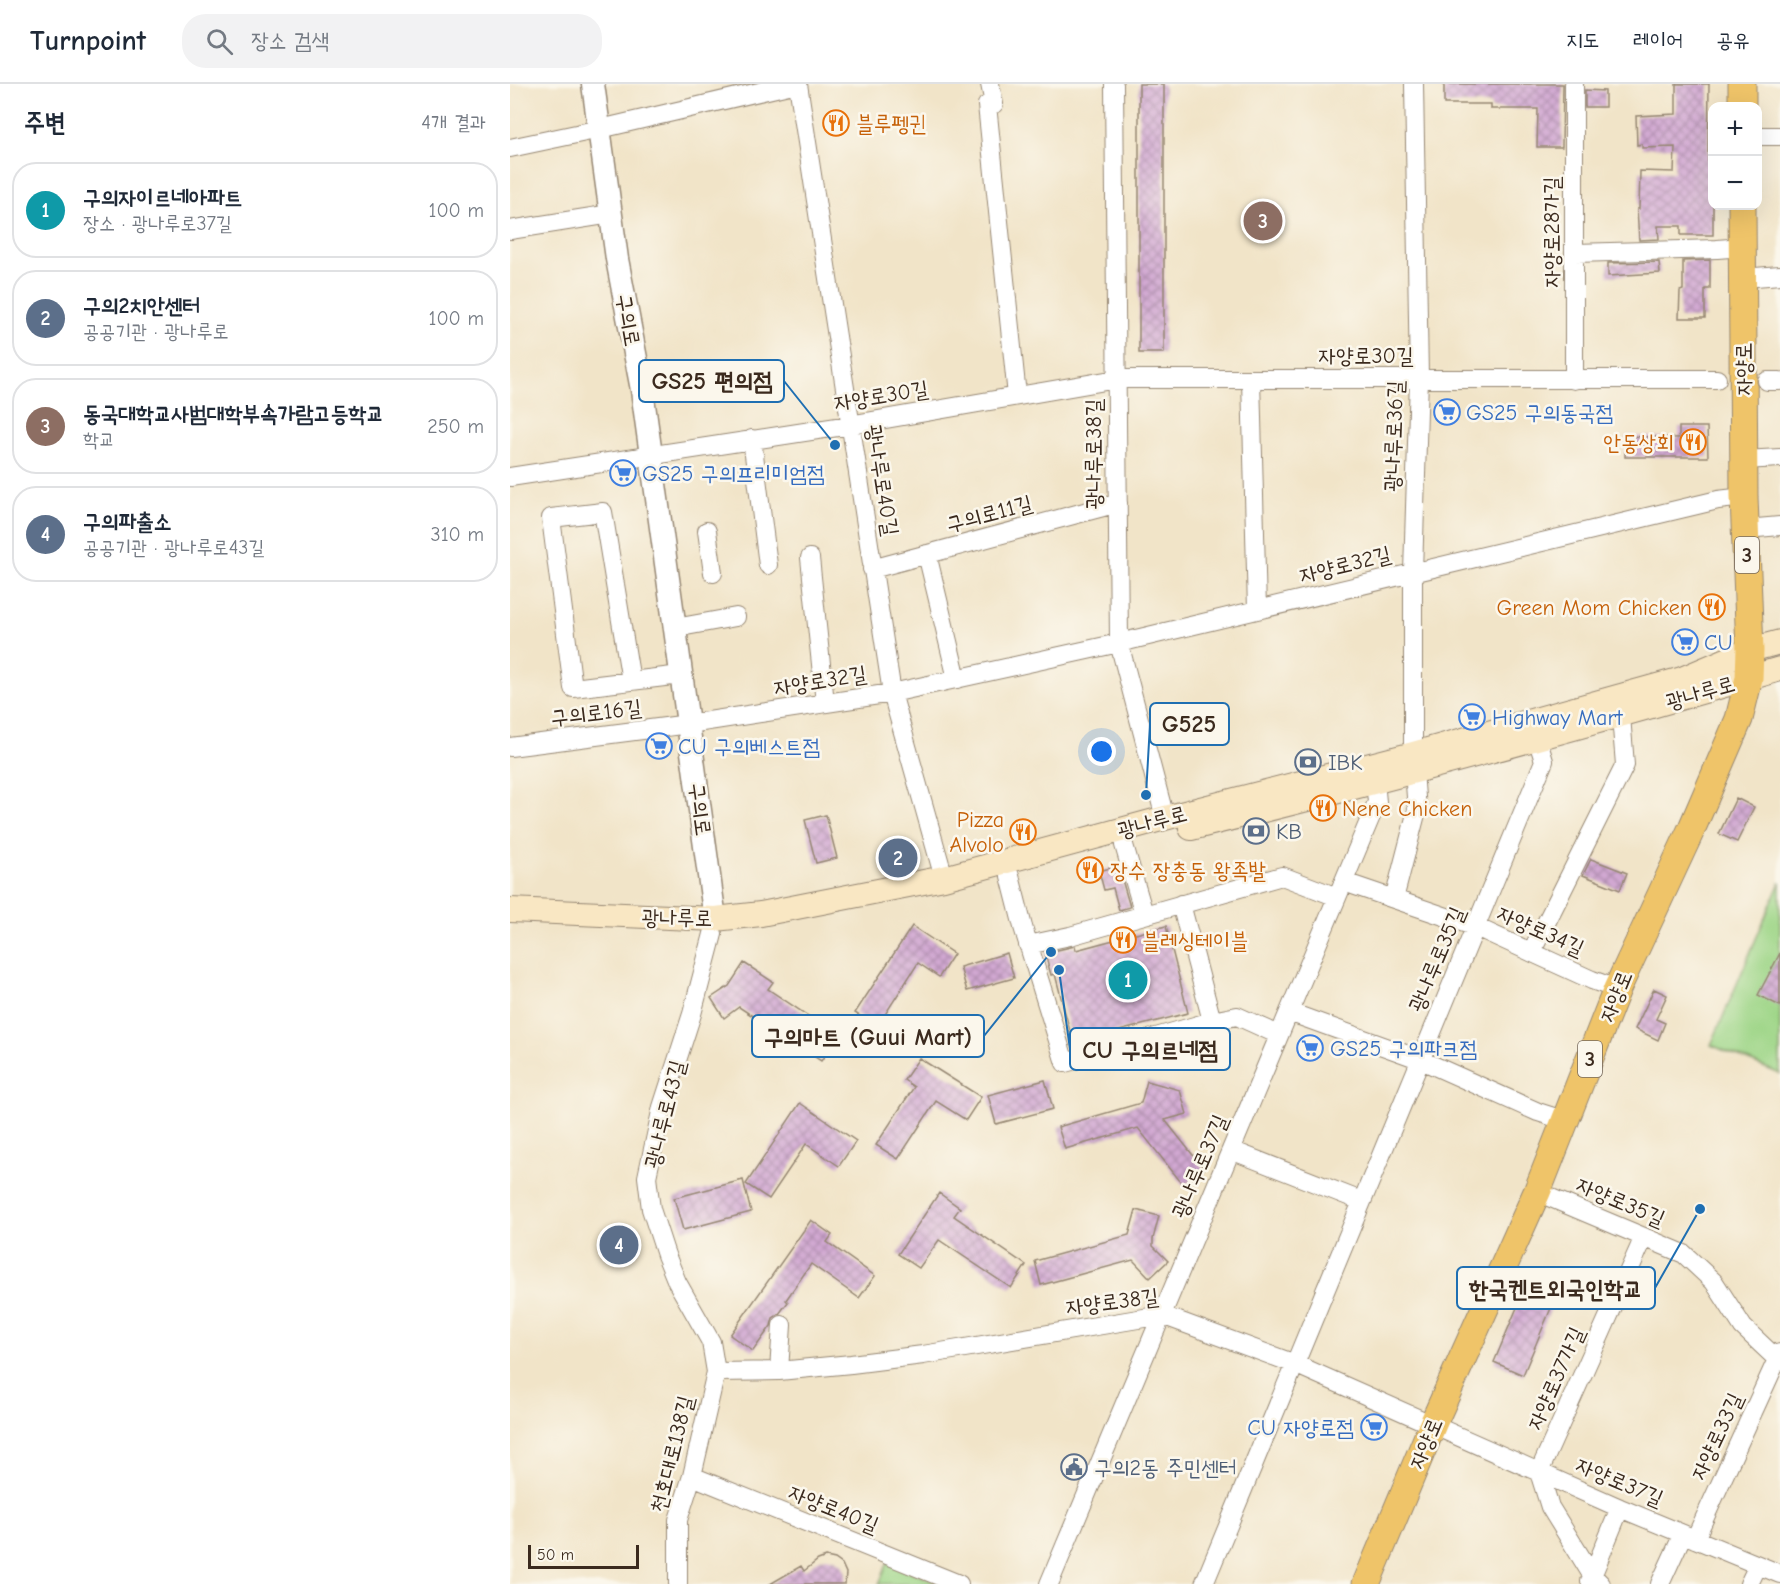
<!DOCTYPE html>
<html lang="ko">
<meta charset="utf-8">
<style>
:root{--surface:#fff;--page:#f2f2f3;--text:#1f2937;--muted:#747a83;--line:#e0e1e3;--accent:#1f6fb2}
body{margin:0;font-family:"Comic Neue","Poor Story",sans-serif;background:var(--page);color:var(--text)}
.controls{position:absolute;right:18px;top:18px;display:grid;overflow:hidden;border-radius:12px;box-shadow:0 6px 24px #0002}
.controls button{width:54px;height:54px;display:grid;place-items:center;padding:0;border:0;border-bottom:2px solid var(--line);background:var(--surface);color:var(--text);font:30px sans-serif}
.scale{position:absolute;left:18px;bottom:15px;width:111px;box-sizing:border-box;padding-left:6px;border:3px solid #3b2a1e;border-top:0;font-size:16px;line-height:21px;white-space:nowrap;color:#3b2a1e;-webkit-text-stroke:4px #fbf7ec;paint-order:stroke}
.you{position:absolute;left:592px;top:668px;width:21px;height:21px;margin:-15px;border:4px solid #fff;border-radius:50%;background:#1a73e8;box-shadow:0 0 0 9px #1a73e833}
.badge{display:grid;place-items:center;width:39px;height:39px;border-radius:50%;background:var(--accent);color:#fff;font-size:20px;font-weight:700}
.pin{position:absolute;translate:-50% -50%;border:3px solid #fff;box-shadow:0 2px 6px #0006}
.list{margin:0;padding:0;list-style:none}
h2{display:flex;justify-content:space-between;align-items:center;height:78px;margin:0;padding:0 24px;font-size:26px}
h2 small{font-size:20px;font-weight:400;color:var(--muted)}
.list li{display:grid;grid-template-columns:39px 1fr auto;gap:18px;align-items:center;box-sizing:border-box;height:96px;margin:0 12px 12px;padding:0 12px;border:2px solid var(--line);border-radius:24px}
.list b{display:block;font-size:22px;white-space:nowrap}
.list p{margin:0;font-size:20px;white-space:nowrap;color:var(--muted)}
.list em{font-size:20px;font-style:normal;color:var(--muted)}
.icon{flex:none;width:33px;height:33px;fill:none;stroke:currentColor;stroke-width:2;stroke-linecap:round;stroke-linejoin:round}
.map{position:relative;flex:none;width:1270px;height:1500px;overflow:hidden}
header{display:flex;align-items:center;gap:36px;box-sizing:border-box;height:84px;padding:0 30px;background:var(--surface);border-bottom:2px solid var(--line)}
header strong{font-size:28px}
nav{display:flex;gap:33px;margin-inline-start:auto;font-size:21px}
.search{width:420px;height:54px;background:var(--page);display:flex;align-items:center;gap:15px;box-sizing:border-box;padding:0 21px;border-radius:24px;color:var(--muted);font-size:22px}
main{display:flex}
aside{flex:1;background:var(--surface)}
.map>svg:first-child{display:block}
.park{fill:#9fd688;stroke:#6d8053;stroke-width:1.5}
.building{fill:url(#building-cross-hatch)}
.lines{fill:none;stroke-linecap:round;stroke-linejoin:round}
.minor-casing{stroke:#968773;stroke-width:20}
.tertiary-casing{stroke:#968773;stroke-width:25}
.secondary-casing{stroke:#968773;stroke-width:26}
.primary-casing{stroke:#968773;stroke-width:29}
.minor{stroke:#fff;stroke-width:18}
.tertiary{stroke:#fff;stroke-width:22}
.secondary{stroke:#f9e7c3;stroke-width:24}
.primary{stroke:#efc469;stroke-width:27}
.labels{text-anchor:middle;stroke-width:5;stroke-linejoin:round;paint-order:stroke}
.shield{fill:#fbf7ec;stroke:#75685c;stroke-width:1.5}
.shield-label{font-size:21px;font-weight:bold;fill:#3b2a1e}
.food-label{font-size:22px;fill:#c56008;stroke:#fbf7ec;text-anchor:start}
.street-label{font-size:22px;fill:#3b2a1e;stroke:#fbf7ec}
.shop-label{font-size:22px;fill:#366cbe;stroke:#fbf7ec;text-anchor:start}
.service-label{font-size:22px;fill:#4e5e75;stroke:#fbf7ec;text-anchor:start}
.leader{fill:none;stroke:#1f6fb2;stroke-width:2}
.callout-dot{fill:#1f6fb2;stroke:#fbf7ec;stroke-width:2}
.callout{fill:#fbf7ec;stroke:#1f6fb2;stroke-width:2}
.callout-label{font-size:24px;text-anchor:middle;font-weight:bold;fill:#3b2a1e}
</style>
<header>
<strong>Turnpoint</strong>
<div class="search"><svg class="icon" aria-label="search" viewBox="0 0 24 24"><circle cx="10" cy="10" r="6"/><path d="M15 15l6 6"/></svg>장소 검색</div>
<nav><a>지도</a><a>레이어</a><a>공유</a></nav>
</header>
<main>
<aside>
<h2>주변<small>4개 결과</small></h2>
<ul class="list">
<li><span class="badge" style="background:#0f9aa8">1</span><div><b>구의자이르네아파트</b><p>장소 · 광나루로37길</p></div><em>100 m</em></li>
<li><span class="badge" style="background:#5c6f8a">2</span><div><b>구의2치안센터</b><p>공공기관 · 광나루로</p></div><em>100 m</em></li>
<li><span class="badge" style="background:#8d6e63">3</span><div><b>동국대학교사범대학부속가람고등학교</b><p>학교</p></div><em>250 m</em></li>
<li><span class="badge" style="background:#5c6f8a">4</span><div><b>구의파출소</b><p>공공기관 · 광나루로43길</p></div><em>310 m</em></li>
</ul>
</aside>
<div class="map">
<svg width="1270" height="1500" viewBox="0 0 1270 1500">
<defs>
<pattern id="building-cross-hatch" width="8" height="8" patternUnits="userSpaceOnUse" patternTransform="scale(1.5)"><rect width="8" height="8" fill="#d1a8d2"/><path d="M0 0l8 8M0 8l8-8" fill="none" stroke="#ab89aa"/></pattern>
</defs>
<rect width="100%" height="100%" fill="#fbf7ec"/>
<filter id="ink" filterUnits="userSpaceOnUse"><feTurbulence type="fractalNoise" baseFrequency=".0167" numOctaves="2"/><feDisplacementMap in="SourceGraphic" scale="12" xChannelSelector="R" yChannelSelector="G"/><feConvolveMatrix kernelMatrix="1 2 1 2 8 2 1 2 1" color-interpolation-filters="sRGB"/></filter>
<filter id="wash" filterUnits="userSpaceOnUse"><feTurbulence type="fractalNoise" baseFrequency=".008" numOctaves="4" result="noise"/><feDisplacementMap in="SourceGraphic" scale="24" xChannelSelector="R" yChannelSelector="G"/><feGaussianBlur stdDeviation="1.35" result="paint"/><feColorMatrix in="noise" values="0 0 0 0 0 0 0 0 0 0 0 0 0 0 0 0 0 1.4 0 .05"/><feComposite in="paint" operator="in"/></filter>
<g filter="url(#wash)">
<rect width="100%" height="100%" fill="#f1e4c8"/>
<path class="park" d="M 1270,798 L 1270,990 L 1201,961 Z
M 378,1478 L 430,1500 L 369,1500 Z"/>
<g id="blocks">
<path class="building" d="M 629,0 L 654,0 L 654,269 L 629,269 Z
M 934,0 L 1053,0 L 1052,63 L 1027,63 L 1028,25 L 981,25 L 981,20 L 934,20 Z
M 1166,0 L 1199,0 L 1198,79 L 1203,80 L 1203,151 L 1171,151 L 1171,142 L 1148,142 L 1149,155 L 1129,156 L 1127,125 L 1129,125 L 1130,87 L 1164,88 L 1165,63 L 1132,64 L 1132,60 L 1127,61 L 1126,32 L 1166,30 Z
M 1075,6 L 1095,7 L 1095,23 L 1075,23 Z
M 1200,176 L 1200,205 L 1195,205 L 1195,234 L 1169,234 L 1170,207 L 1173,206 L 1173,177 Z
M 1149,178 L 1150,189 L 1098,192 L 1098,179 Z
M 1169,343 L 1197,343 L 1198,373 L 1115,373 L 1116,352 L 1169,354 Z
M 1226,714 L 1244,723 L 1227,758 L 1209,750 Z
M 316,731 L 327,774 L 306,779 L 295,736 Z
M 1081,775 L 1117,789 L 1110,806 L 1073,791 Z
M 608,782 L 620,823 L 609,826 L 603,804 L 594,806 L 589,787 Z
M 402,842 L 444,870 L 429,893 L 408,879 L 367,943 L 345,929 Z
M 656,842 L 678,929 L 563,959 L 545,890 L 541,891 L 535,869 L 565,862 L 566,866 Z
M 497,869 L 504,894 L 457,907 L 450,883 Z
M 1270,869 L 1270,922 L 1248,911 Z
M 234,879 L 263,898 L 258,905 L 328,952 L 311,977 L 229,923 L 214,934 L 201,914 L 219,902 Z
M 1144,905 L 1157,911 L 1146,935 L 1155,939 L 1148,956 L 1125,945 Z
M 409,974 L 471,1013 L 456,1036 L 426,1017 L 388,1075 L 366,1061 L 404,1003 L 394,996 Z
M 535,996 L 543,1025 L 486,1040 L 478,1011 Z
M 637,997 L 670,1006 L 677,1030 L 655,1036 L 694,1085 L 674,1102 L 628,1044 L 555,1065 L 548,1043 L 631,1019 Z
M 290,1019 L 346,1057 L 329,1082 L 296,1060 L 259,1115 L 236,1100 Z
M 233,1096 L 241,1128 L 173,1146 L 164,1114 Z
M 429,1109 L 450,1124 L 444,1132 L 516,1181 L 501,1204 L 429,1156 L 409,1184 L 388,1170 Z
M 626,1126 L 649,1132 L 643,1155 L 643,1162 L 658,1177 L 640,1194 L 623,1176 L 531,1201 L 525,1177 L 619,1151 Z
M 301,1136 L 322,1151 L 317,1158 L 365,1192 L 349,1214 L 301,1180 L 276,1216 L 278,1218 L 269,1230 L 263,1234 L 261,1242 L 243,1267 L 220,1251 Z
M 1020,1193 L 1049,1205 L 1013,1291 L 984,1278 Z
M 316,1473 L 325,1475 L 332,1480 L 336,1489 L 335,1500 L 260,1500 L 291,1482 L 294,1487 L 308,1476 Z"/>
</g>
</g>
<g filter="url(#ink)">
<use href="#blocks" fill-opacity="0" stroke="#968773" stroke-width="1.5"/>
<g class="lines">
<g class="minor-casing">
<path id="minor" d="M 288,0 L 382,609 L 434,794
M 480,0 L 484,20
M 604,0 L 609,559 L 655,734
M 1064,0 L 1064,296
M 477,21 L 507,312
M 1248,52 L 1270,52
M 0,64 L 90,45 L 283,0
M 0,146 L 101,130
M 1065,169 L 1207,165 L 1233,163
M 1233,194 L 1270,191
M 741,295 L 747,526
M 1257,297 L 1270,297
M 242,355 L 258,481
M 1234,376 L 1270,374
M 0,393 L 340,341 L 607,295 L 1207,295
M 1236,445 L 1270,442
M 197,447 L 203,489
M 417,470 L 447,595
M 300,474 L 315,619
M 362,485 L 608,419
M 165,544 L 226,533
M 121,597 L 93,428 L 41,434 L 63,604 L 171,591
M 0,663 L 179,640 L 382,609 L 609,559 L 1208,416 L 1234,413
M 903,670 L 903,488 L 909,294 L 904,0
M 614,761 L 634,830
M 500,792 L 513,843 L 555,979 L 702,937 L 727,932 L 769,951
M 834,798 L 966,843 L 1082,896 L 1107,905
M 884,815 L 907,726 L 904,687
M 671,820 L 702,937
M 518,861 L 560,852 L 772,792 L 827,813
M 1022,867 L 1115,681 L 1111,632
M 779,928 L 909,975 L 1028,1028 L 1056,1037
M 721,1066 L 851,1117
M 1027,1108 L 1174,1170 L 1204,1198 L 1233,1243 L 1270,1278
M 269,1287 L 272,1241
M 206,1288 L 269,1287 L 341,1280 L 413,1271 L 652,1231 L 785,1280 L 1110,1424 L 1270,1490
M 182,1392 L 449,1500
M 1185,1455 L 1270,1269
M 1080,1497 L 1110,1424
M 168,1500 L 168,1436 L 182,1392 L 206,1288 L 201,1258 L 167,1198 L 156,1171 L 141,1125 L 137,1093 L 152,1023 L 182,930 L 203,850
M 539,1500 L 867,718 L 865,697
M 694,1500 L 1034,677 L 1027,654
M 1091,1500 L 1082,1491 L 1040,1423 L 1029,1388 L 1134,1153
M 1150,1500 L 1173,1450
M 1239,1500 L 1248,1481"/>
</g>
<g class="tertiary-casing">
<path id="tertiary" d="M 83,0 L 107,175 L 132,306 L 205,835"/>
</g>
<g class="secondary-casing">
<path id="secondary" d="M 681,744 C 879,696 1075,642 1270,585
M 0,826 L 205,835 L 251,830 L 434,794 L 655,734 L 903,670 L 1172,595 L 1240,566 L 1270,558"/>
</g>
<g class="primary-casing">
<path id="primary" d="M 1232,22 L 1232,0
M 856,1500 L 923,1340 L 1027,1108 L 1107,905 L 1182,744 L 1229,635 L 1239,594 L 1240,566 L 1234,413 L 1232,122"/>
</g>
<use href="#minor" class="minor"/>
<use href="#tertiary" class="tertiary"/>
<use href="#secondary" class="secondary"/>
<use href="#primary" class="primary"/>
</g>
</g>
<defs>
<g id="restaurant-ring" transform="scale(1.35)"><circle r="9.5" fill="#fbf7ec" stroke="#e8710a" stroke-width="1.5"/><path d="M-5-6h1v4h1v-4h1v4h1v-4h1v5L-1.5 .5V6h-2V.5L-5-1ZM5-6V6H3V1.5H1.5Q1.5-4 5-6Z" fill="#e8710a"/></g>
<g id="supermarket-ring" transform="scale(1.35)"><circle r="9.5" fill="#fbf7ec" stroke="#3f7fe0" stroke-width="1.5"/><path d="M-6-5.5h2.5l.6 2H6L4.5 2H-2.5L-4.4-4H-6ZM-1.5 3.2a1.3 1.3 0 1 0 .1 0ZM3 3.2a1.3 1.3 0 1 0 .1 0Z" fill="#3f7fe0"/></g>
<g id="bank-ring" transform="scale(1.35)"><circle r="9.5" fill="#fbf7ec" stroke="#5c6f8a" stroke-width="1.5"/><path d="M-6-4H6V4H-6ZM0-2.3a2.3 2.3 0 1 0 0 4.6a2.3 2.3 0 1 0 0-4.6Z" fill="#5c6f8a"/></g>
<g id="civic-ring" transform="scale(1.35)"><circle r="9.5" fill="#fbf7ec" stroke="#5c6f8a" stroke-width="1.5"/><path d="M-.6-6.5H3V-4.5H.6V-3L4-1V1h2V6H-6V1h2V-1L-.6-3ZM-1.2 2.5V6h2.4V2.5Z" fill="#5c6f8a"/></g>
</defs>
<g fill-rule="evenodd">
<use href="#restaurant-ring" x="326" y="39"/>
<use href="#supermarket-ring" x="937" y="328"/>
<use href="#restaurant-ring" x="1183" y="358"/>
<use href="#supermarket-ring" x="113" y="389"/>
<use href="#restaurant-ring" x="1202" y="523"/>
<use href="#supermarket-ring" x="1175" y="558"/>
<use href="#supermarket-ring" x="962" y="633"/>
<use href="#supermarket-ring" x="149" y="662"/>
<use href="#bank-ring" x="798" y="678"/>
<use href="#restaurant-ring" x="813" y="724"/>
<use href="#bank-ring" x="746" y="747"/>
<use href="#restaurant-ring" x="513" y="748"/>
<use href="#restaurant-ring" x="580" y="786"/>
<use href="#restaurant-ring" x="613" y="856"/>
<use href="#supermarket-ring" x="800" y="964"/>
<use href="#supermarket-ring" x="864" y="1343"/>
<use href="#civic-ring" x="564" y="1383"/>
</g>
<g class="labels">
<g class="shield">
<rect x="1225" y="453" width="24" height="36" rx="4.5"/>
<rect x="1068" y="957" width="24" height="36" rx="4.5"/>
</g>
<g class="shield-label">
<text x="1237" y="478">3</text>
<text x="1080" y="982">3</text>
</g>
<g class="food-label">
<text x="346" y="47">블루펭귄</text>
<text x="1164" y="366" text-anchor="end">안동상회</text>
<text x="1182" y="531" text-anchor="end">Green Mom Chicken</text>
<text x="832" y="732">Nene Chicken</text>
<text x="494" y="743" text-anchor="end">Pizza<tspan x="494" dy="25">Alvolo</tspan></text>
<text x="600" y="794">장수 장충동 왕족발</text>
<text x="632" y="864">블레싱테이블</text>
</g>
<g class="street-label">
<text transform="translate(1041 148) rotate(-90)" y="8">자양로28가길</text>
<text transform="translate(119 236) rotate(80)" y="8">구의로</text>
<text x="856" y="279">자양로30길</text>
<text transform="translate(1233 285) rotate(-90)" y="8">자양로</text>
<text transform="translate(371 311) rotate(-9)" y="8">자양로30길</text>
<text transform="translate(883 352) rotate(-88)" y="8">광나루로36길</text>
<text transform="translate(583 370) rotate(-90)" y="8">광나루로38길</text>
<text transform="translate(373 396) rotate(81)" y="8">광나루로40길</text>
<text transform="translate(479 429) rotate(-15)" y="8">구의로11길</text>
<text transform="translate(835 480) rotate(-14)" y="8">자양로32길</text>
<text transform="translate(310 596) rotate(-9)" y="8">자양로32길</text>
<text transform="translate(1190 608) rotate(-16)" y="8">광나루로</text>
<text transform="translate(86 628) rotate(-7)" y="8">구의로16길</text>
<text transform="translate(191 725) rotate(82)" y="8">구의로</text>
<text transform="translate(642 737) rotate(-15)" y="8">광나루로</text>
<text transform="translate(167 833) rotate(1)" y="8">광나루로</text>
<text transform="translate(1031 846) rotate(24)" y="8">자양로34길</text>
<text transform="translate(926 875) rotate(-67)" y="8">광나루로35길</text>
<text transform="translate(1105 912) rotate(-68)" y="8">자양로</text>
<text transform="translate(154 1030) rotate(-76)" y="8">광나루로43길</text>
<text transform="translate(689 1082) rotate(-67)" y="8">광나루로37길</text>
<text transform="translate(1111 1117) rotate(23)" y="8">자양로35길</text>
<text transform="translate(602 1217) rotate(-7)" y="8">자양로38길</text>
<text transform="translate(1045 1294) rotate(-66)" y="8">자양로37가길</text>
<text transform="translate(1206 1352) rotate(-65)" y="8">자양로33길</text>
<text transform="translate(915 1359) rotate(-67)" y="8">자양로</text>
<text transform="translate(161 1370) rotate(-76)" y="8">천호대로138길</text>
<text transform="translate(1110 1397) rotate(23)" y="8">자양로37길</text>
<text transform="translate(324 1424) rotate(22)" y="8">자양로40길</text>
</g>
<g class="shop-label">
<text x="956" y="336">GS25 구의동국점</text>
<text x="132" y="397">GS25 구의프리미엄점</text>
<text x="1194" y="566">CU</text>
<text x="982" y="641">Highway Mart</text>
<text x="168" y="670">CU 구의베스트점</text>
<text x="820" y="972">GS25 구의파크점</text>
<text x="844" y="1351" text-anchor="end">CU 자양로점</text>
</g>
<g class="service-label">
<text x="818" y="686">IBK</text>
<text x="766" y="755">KB</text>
<text x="584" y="1391">구의2동 주민센터</text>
</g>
</g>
<path class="leader" d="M325 361L274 297M636 711L640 640M541 868L474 952M549 886L560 965M1190 1125L1145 1204"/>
<g class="callout-dot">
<circle cx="325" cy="361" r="6"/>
<circle cx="636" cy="711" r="6"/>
<circle cx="541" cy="868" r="6"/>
<circle cx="549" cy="886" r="6"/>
<circle cx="1190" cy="1125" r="6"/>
</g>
<g class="callout">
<rect x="129" y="276" width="145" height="42" rx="6"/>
<rect x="640" y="619" width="79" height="42" rx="6"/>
<rect x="242" y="931" width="232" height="42" rx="6"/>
<rect x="560" y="944" width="160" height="42" rx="6"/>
<rect x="947" y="1183" width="198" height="42" rx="6"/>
</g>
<g class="callout-label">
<text x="202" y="305">GS25 편의점</text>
<text x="679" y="648">G525</text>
<text x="358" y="961">구의마트 (Guui Mart)</text>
<text x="640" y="974">CU 구의르네점</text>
<text x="1046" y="1213">한국켄트외국인학교</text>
</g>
</svg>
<div class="controls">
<button>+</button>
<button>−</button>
</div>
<div class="scale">50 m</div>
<div class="you"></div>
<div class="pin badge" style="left:618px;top:896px;background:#0f9aa8">1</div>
<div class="pin badge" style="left:388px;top:774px;background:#5c6f8a">2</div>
<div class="pin badge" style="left:753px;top:137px;background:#8d6e63">3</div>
<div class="pin badge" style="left:109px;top:1161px;background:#5c6f8a">4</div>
</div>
</main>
